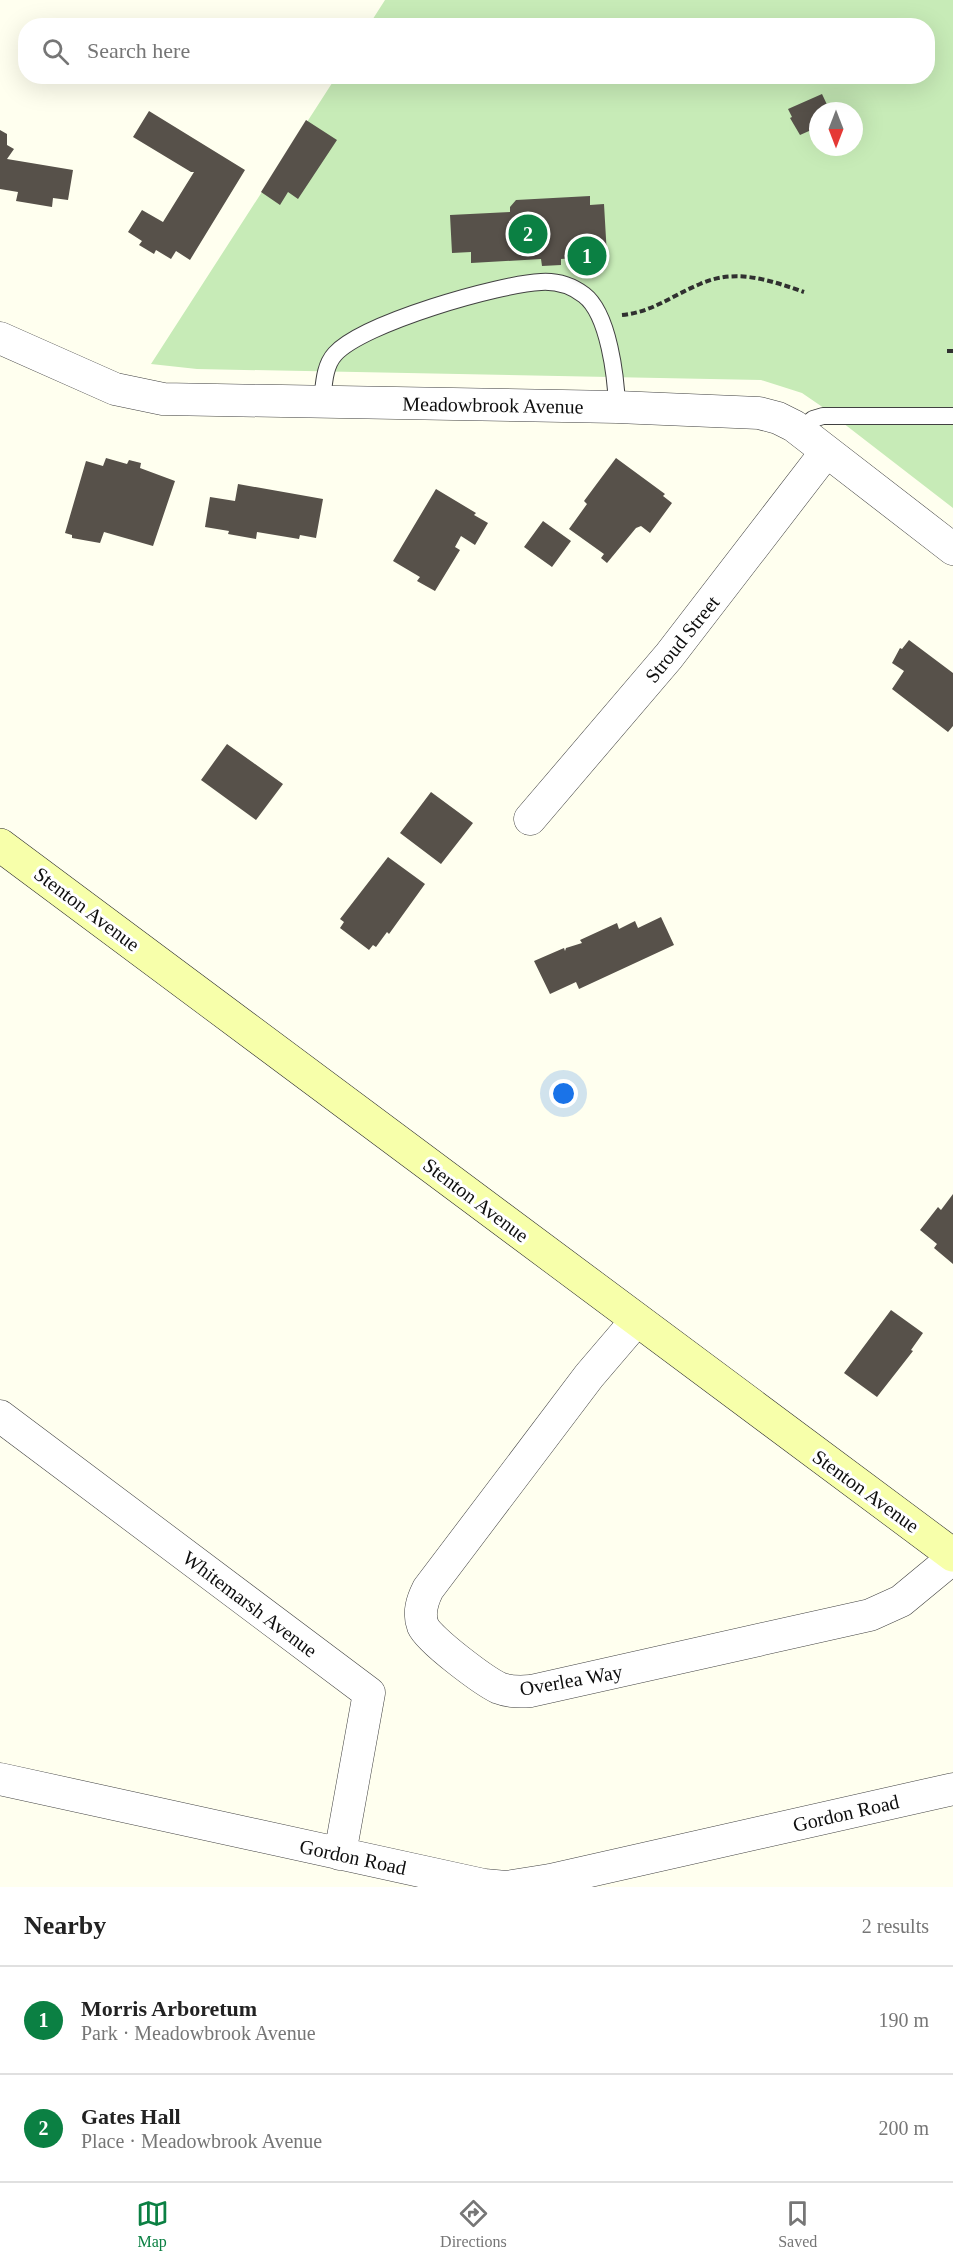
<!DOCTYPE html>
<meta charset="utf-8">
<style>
:root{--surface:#fff;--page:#f6f6f6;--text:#222;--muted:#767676;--line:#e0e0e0;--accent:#0b8043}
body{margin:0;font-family:Georgia,serif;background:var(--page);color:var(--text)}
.compass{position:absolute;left:809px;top:102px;width:54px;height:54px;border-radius:50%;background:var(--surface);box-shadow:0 6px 24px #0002;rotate:180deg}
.you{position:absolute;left:564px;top:1094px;width:21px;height:21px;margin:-15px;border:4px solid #fff;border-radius:50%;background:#1a73e8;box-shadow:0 0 0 9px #1a73e833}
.badge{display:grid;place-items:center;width:39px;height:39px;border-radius:50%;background:var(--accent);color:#fff;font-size:20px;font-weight:700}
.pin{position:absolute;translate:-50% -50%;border:3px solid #fff;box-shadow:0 2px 6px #0006}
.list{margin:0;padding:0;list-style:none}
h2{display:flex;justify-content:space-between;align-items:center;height:78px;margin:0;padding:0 24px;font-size:26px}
h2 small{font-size:20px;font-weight:400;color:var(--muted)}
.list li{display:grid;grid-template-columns:39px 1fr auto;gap:18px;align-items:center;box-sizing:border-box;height:108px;padding:0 24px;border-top:2px solid var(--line)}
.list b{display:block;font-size:22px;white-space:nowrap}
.list p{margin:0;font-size:20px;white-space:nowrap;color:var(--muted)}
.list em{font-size:20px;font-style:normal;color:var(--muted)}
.icon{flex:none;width:33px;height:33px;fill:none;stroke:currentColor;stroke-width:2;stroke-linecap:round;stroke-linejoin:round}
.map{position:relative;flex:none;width:953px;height:1887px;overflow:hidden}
.search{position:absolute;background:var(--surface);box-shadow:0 6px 24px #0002;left:18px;right:18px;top:18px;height:66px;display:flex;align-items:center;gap:15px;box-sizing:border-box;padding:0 21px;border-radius:24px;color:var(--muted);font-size:22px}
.sheet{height:294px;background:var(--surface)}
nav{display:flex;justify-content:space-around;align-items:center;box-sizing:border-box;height:84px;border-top:2px solid var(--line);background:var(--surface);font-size:16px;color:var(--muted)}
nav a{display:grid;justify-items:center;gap:3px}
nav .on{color:var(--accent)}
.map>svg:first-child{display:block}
.green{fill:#c7ebb7;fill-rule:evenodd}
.building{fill:#57514a}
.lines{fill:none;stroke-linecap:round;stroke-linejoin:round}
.lane-casing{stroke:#414141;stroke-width:18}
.street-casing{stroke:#414141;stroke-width:33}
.secondary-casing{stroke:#303030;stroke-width:34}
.path{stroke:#303030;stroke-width:4;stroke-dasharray:6 3;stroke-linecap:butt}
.lane{stroke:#fff;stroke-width:16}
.street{stroke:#fff;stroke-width:32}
.secondary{stroke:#f7ffaa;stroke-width:33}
.labels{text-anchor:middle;stroke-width:6;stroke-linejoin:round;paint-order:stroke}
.street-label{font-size:20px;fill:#0e0e0e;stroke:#fff}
</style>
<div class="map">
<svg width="953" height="1887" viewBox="0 0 953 1887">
<rect width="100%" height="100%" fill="#ffffef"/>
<path class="green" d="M 385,0 L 953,0 L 953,508 L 821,406 L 802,393 L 761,380 L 197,369 L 151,364 L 336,77 L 928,76 L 928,26 L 369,25 ZM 818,111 L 854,111 L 854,147 L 818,147 Z"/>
<path class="building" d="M 822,94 L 830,111 L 818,111 L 818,127 L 800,135 L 790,118 L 792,117 L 788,109 Z
M 149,111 L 245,170 L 190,260 L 176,251 L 171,259 L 156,250 L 154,254 L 139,245 L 142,241 L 128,232 L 142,210 L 163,222 L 194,172 L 191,172 L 133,137 Z
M 306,120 L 337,140 L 298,199 L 288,192 L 280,205 L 261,192 Z
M 0,130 L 7,134 L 7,145 L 14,149 L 7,159 L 73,170 L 68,200 L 53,198 L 52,207 L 16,201 L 18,192 L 0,189 Z
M 590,196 L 590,205 L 604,204 L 607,256 L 561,259 L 561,265 L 542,266 L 541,259 L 471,263 L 471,252 L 452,253 L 450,215 L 510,212 L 510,207 L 516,200 Z
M 106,458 L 127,464 L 129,460 L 141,463 L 140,468 L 175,481 L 153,546 L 104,532 L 100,543 L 72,538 L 72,535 L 65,533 L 86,461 L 103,466 Z
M 616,458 L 665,494 L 663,496 L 672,503 L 650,533 L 641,526 L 636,528 L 607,563 L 601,558 L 604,554 L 569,529 L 587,504 L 584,501 Z
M 238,484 L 323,499 L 316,538 L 300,535 L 299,539 L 257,532 L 256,539 L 228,534 L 229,531 L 205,527 L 210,497 L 235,501 Z
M 436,489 L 476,513 L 474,515 L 488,523 L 475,545 L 461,536 L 455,547 L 460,550 L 435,591 L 417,581 L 420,577 L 393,561 Z
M 543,521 L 571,541 L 552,567 L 524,547 Z
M 909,640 L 953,673 L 953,726 L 948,732 L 892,689 L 904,671 L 892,663 L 900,648 L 902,649 Z
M 227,744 L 283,784 L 256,820 L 201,780 Z
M 431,792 L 473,823 L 441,864 L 400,833 Z
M 388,857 L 425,884 L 389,934 L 387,932 L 376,947 L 373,945 L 369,950 L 340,928 L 344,922 L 340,919 Z
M 661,917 L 674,945 L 579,989 L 576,982 L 550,994 L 534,961 L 564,948 L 565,951 L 566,948 L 582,943 L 580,940 L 617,923 L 619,929 L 635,921 L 638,928 Z
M 953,1194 L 953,1264 L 934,1248 L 937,1244 L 920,1230 L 938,1207 L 941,1210 Z
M 891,1310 L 923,1333 L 911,1350 L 913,1351 L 877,1397 L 844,1373 Z"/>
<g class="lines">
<g class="lane-casing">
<path id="lane" d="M 322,401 C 324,385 324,366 335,354 C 363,323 499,284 541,282 C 557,281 572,286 584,295 C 609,314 616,378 617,407
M 799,430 L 813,419 L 823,416 L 953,416"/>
</g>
<g class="street-casing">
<path id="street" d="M 0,338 L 115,389 L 163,399 L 617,407 L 759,413 L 778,418 L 794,426 L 953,549
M 530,819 L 669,656 L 826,452
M 636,1321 L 589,1376 L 428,1589 C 422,1601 418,1613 423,1626 C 429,1640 484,1681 499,1688 C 509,1692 520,1692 531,1691 L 870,1615 L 901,1601 L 953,1558
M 0,1416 L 369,1693 L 340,1854
M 0,1779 L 484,1885 L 506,1887 L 550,1880 L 953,1789"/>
</g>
<g class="secondary-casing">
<path id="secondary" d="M 0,845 L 953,1555"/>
</g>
<path class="path" d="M 622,315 C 653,312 673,295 700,284 C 736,268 769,280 804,292
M 947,351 L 953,351"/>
<use href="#lane" class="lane"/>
<use href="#street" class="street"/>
<use href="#secondary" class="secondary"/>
</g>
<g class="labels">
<g class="street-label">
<text transform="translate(493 405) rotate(1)" y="7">Meadowbrook Avenue</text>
<text transform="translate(682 639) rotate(-51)" y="7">Stroud Street</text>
<text transform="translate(87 909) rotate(37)" y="7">Stenton Avenue</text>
<text transform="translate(476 1200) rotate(37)" y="7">Stenton Avenue</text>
<text transform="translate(866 1491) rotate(36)" y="7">Stenton Avenue</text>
<text transform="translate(250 1604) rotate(37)" y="7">Whitemarsh Avenue</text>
<text transform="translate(571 1680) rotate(-10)" y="7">Overlea Way</text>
<text transform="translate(846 1813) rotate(-13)" y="7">Gordon Road</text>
<text transform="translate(353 1857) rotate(12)" y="7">Gordon Road</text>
</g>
</g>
</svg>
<svg class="compass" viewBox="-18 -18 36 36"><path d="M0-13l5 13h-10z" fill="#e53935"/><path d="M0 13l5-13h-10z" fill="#767676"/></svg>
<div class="you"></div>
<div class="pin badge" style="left:587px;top:256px">1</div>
<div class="pin badge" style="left:528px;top:234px">2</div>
<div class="search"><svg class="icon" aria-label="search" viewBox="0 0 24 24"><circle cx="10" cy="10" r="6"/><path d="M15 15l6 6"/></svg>Search here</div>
</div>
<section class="sheet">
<h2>Nearby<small>2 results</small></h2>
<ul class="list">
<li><span class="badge">1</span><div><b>Morris Arboretum</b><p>Park · Meadowbrook Avenue</p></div><em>190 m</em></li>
<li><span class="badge">2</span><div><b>Gates Hall</b><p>Place · Meadowbrook Avenue</p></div><em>200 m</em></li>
</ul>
</section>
<nav>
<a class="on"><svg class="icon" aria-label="map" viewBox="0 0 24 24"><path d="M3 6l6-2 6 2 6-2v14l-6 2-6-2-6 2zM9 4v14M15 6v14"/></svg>Map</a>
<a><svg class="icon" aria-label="directions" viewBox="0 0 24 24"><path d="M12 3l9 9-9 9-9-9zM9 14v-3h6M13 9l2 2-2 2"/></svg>Directions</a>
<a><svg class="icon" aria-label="saved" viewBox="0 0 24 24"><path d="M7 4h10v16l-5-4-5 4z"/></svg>Saved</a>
</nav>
